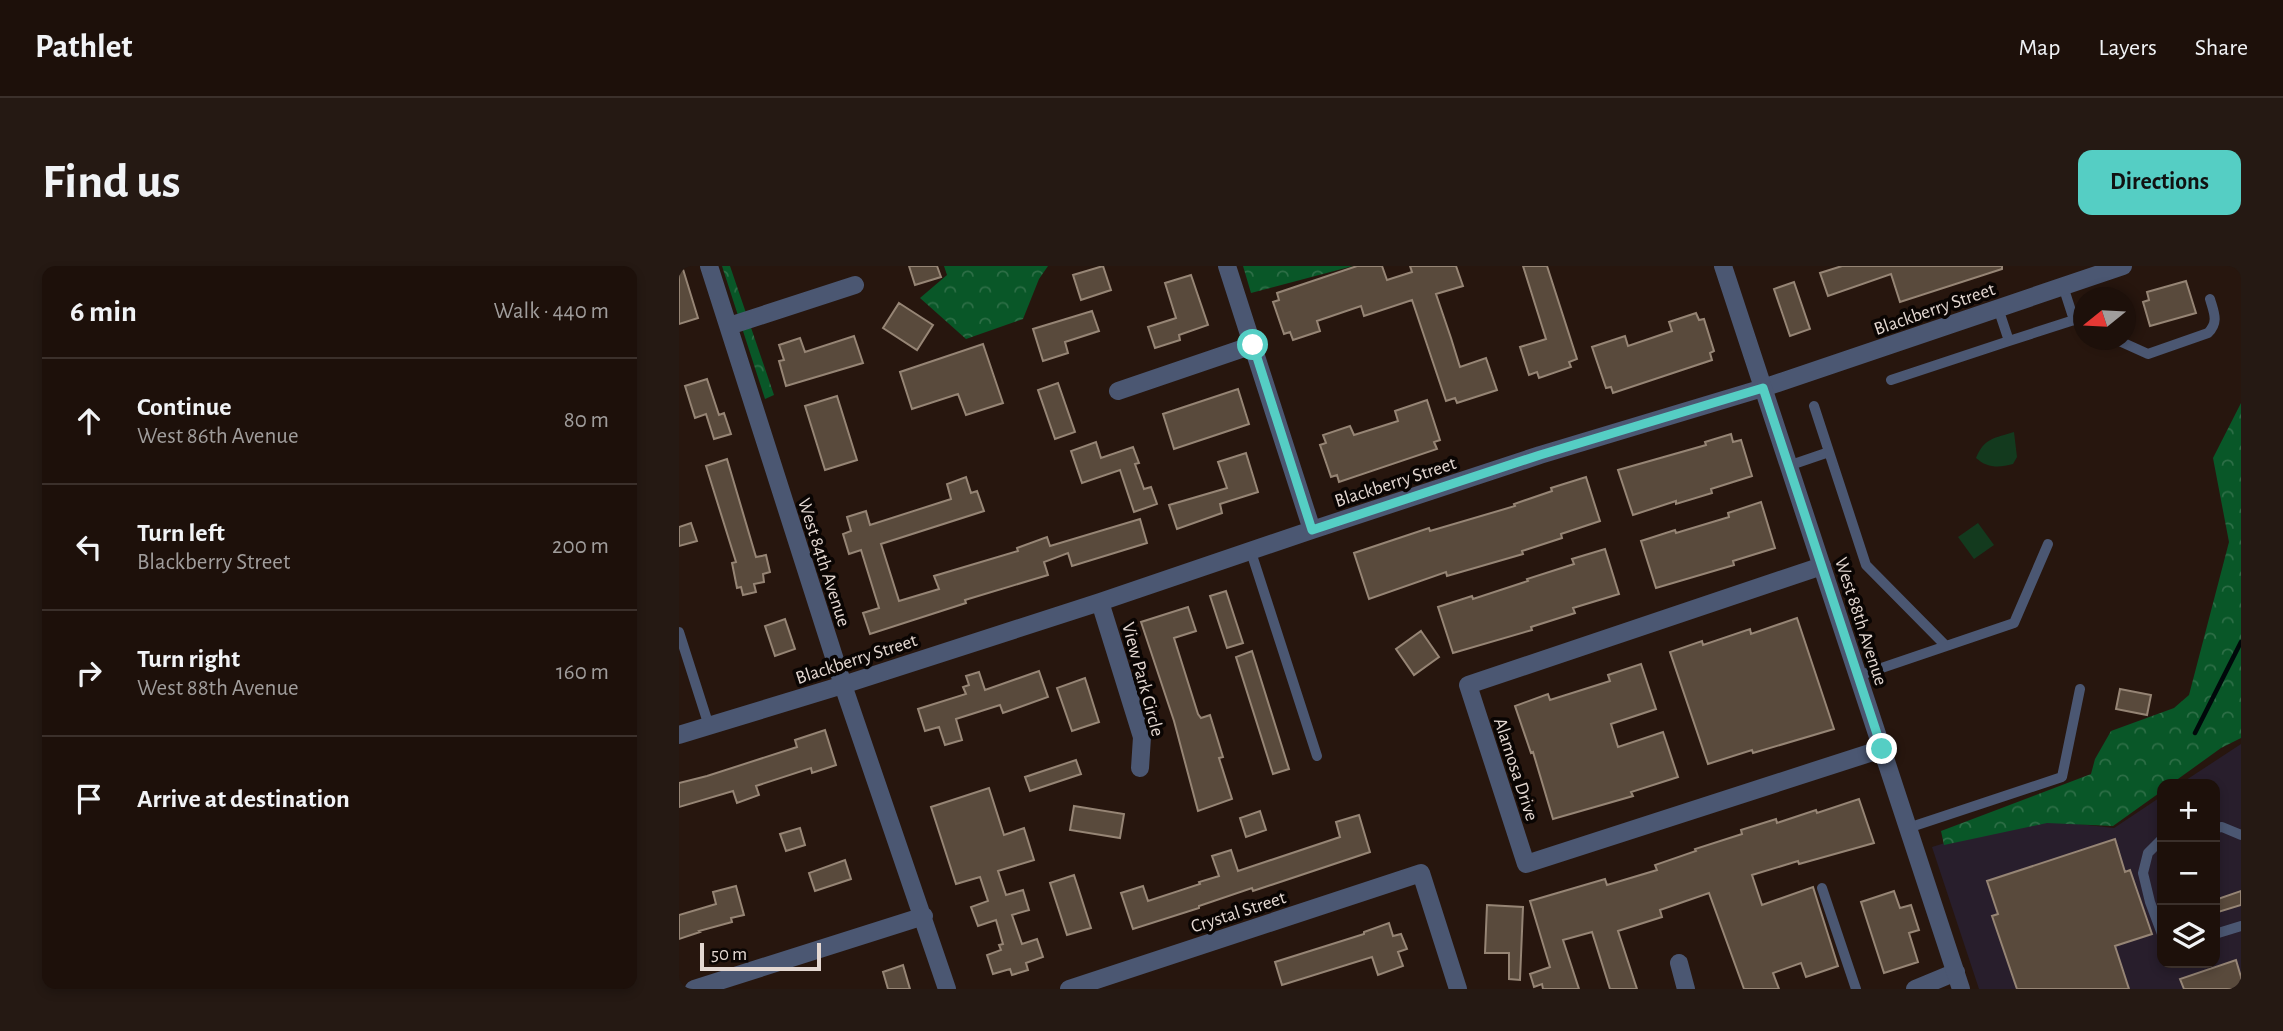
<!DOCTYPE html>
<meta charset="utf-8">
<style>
:root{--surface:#1d100a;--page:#251913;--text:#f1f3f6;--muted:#a09d9c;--line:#3b302b;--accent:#55cec4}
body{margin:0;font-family:"Alegreya Sans",sans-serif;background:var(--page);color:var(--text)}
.controls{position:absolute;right:21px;bottom:21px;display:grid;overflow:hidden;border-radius:14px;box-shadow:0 4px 10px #0003}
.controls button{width:63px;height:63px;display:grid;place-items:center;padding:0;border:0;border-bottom:2px solid var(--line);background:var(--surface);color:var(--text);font:35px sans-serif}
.compass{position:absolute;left:1394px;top:21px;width:63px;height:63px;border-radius:50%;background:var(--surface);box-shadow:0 4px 10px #0003;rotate:252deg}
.scale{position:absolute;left:21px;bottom:18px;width:121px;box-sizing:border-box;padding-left:7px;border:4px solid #e4d8d2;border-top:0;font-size:19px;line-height:24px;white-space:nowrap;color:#e4d8d2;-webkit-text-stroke:5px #0a0503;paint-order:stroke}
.stop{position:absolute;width:21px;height:21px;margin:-16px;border:5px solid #55cec4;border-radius:50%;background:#fff}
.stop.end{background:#55cec4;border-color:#fff;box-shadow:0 2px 7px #0008}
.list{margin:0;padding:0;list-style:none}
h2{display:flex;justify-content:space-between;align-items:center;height:91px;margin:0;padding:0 28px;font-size:30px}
h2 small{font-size:23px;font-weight:400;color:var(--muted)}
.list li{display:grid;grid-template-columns:46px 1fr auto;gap:21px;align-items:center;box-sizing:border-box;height:126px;padding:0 28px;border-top:2px solid var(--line)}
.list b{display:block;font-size:26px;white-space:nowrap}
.list p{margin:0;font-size:23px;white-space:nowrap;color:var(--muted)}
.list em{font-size:23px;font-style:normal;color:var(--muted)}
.icon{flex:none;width:38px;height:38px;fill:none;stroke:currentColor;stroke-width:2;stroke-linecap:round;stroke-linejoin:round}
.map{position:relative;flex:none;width:1562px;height:723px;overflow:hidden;border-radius:14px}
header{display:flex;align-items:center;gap:42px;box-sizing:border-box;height:98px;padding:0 35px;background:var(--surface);border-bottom:2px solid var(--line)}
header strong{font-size:33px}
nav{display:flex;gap:38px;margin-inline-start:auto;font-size:24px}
.intro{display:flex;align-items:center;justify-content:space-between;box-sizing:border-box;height:168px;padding:0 42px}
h1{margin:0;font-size:49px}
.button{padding:18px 32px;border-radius:14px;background:var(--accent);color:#111;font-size:24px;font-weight:700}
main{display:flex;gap:42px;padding:0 42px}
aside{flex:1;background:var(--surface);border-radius:14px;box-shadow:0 4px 10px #0003}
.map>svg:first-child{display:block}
.commercial{fill:#281e2c}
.green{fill:#133a1e}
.forest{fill:url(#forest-crowns)}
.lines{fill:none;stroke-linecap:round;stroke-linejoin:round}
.stream{stroke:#00080a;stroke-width:4.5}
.building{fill:#594a3c;stroke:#968575;stroke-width:2}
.service{stroke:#4b5772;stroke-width:10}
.minor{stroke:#4b5772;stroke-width:18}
.tertiary{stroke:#4b5772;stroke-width:18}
.route{stroke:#55cec4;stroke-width:9}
.labels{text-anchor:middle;stroke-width:7;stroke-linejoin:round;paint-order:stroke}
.street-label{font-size:19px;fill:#e4d8d2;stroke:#0a0503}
</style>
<header>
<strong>Pathlet</strong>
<nav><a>Map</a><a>Layers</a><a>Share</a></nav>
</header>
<div class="intro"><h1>Find us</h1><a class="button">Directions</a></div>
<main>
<aside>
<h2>6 min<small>Walk · 440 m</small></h2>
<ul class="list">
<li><svg class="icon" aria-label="ahead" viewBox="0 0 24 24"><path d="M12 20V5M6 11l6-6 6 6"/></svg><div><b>Continue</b><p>West 86th Avenue</p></div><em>80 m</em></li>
<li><svg class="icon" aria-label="left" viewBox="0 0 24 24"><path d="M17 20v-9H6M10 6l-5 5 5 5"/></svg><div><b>Turn left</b><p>Blackberry Street</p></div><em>200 m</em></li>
<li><svg class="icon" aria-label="right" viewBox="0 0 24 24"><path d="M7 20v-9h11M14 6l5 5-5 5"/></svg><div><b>Turn right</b><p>West 88th Avenue</p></div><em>160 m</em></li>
<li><svg class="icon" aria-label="arrive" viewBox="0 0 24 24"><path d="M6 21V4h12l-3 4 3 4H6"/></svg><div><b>Arrive at destination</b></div></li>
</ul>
</aside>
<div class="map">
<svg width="1562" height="723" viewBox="0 0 1562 723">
<defs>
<pattern id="forest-crowns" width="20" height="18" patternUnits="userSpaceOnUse" patternTransform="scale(1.75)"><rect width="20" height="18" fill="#095728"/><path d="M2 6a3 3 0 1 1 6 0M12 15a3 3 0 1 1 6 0" fill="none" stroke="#2d6e46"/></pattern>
</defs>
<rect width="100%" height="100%" fill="#27160e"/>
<path class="commercial" d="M 1562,478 L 1562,723 L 1300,723 L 1253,581 L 1346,552 L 1435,562 L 1483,530 L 1483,697 L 1536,697 L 1536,518 L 1501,518 Z"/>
<path class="green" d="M 1335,166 L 1338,191 L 1334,198 C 1320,202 1308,202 1297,192 C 1305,172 1316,172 1335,166 Z
M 1299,257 L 1315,279 L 1295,293 L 1279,271 Z"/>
<path class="forest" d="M 43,0 L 51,0 L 95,129 L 86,133 Z
M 265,0 L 369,0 L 360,13 L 344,53 L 287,73 L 241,32 L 268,9 Z
M 564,0 L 674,0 L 572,27 Z
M 1562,137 L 1562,472 L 1542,482 L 1492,518 L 1483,518 L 1483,525 L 1434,560 L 1368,557 L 1265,579 L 1262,565 L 1412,508 L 1416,493 L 1432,465 L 1495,442 L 1510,429 L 1550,276 L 1534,192 Z"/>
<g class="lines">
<path class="stream" d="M 1516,467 L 1562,376"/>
</g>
<path class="building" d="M 3,0 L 19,52 L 0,58 L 0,1 Z
M 230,0 L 258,0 L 262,11 L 236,19 Z
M 424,0 L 432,24 L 402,34 L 394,9 Z
M 678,0 L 703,0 L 708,14 L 733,6 L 731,0 L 777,0 L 784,20 L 757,28 L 772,72 L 781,101 L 807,92 L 818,124 L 778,137 L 776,132 L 767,135 L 733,34 L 685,50 L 682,40 L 638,55 L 641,65 L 614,74 L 611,66 L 605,68 L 594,36 L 600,34 L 598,27 Z
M 844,0 L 868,0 L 898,93 L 890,96 L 892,101 L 860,112 L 858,106 L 850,109 L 841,81 L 867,73 Z
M 1163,0 L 1323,0 L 1323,3 L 1221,36 L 1212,8 L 1149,30 L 1141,7 Z
M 512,9 L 529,59 L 500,69 L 501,74 L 476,82 L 469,61 L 497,52 L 486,17 Z
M 1507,15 L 1517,47 L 1471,60 L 1464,36 L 1470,34 L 1468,26 Z
M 1115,16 L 1131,63 L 1111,70 L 1095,23 Z
M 220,37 L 254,59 L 238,84 L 204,62 Z
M 413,45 L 420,65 L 386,76 L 389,87 L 364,95 L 354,63 Z
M 1017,47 L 1020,54 L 1025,53 L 1035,85 L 1031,87 L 1033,94 L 934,127 L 932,121 L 927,122 L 913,81 L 946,70 L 949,80 L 993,65 L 990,56 Z
M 175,70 L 184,97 L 107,120 L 100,95 L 105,94 L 100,79 L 121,72 L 126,86 Z
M 304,78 L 324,137 L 287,149 L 279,128 L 233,143 L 221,106 Z
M 28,113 L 40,149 L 45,147 L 52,168 L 35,173 L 27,148 L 16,152 L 6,120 Z
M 379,117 L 396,166 L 376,173 L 359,124 Z
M 559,123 L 570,158 L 495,183 L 484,148 Z
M 158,130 L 178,194 L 146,204 L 126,140 Z
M 748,134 L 761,174 L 755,176 L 758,183 L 660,216 L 658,209 L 652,211 L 641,179 L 647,177 L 644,169 L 671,160 L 675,169 L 719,155 L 716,145 Z
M 1052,168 L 1054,176 L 1062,174 L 1073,210 L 1032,223 L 1033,227 L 997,238 L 997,235 L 954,249 L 939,204 L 1027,179 L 1026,176 Z
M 417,176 L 422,192 L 454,181 L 460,197 L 456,198 L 465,223 L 472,221 L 478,238 L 455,246 L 441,204 L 403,217 L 392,185 Z
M 567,187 L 579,226 L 541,238 L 543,247 L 498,263 L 490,239 L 548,222 L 539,196 Z
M 48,193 L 77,291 L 87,289 L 91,306 L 84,308 L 85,316 L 75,318 L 77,326 L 64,329 L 62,321 L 58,322 L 53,297 L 57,296 L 27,200 Z
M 287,211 L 292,227 L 298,225 L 305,245 L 202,278 L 220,335 L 260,323 L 255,310 L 339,285 L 338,282 L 368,271 L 371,280 L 461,253 L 468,277 L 393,300 L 389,287 L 365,296 L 369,309 L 286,334 L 287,337 L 191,368 L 184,347 L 200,342 L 182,284 L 170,288 L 164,268 L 172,265 L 168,251 L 187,245 L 191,259 L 272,233 L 268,218 Z
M 907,211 L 921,255 L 882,268 L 883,272 L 843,285 L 844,288 L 768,310 L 767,306 L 690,333 L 675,287 L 750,262 L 751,265 L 836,240 L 835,238 L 873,225 L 872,222 Z
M 1082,236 L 1096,282 L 1054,295 L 1055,299 L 977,322 L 962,275 L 996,264 L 997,267 L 1050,251 L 1049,247 Z
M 12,257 L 18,275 L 0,280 L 0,261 Z
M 926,283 L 940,328 L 894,342 L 896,347 L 852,361 L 853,364 L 774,387 L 759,341 L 793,330 L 794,333 L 849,315 L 848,313 L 895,298 L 893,293 Z
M 547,325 L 564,377 L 548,382 L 531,330 Z
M 509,341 L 517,365 L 495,372 L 519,448 L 522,452 L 531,449 L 544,491 L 540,492 L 553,533 L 519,545 L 495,455 L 462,356 Z
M 1118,352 L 1155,463 L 1074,487 L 1073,484 L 1029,498 L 991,386 L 1023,375 L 1024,379 L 1071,363 L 1072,368 Z
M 106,353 L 116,383 L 96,390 L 86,360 Z
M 742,365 L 760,391 L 735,409 L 717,383 Z
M 573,385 L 610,503 L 594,508 L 557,391 Z
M 962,398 L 977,443 L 932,458 L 939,481 L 984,466 L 999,511 L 952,526 L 954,530 L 874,553 L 854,486 L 852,487 L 836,440 L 869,428 L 871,434 L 931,415 L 929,409 Z
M 360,405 L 369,431 L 324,447 L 321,439 L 277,453 L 283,474 L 266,479 L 260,461 L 246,465 L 239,443 L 287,428 L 284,421 L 290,419 L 287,410 L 300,406 L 306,424 Z
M 406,412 L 420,456 L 393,465 L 378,422 Z
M 1441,423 L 1472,429 L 1468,449 L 1437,443 Z
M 146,464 L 157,499 L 133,507 L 132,502 L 77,520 L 80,529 L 58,537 L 54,525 L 0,541 L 0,517 L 28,510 L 118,481 L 116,474 Z
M 397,494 L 402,508 L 351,525 L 346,511 Z
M 310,522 L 325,569 L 345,562 L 355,594 L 319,605 L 327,629 L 344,624 L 350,644 L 333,649 L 343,678 L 358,673 L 364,691 L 347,697 L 349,704 L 333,709 L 331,703 L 314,708 L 308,689 L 322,684 L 320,679 L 324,678 L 317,654 L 299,660 L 292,641 L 309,635 L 301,611 L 277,618 L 252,541 Z
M 1180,533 L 1195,577 L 1120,598 L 1119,595 L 1073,609 L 1083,639 L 1134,621 L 1159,700 L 1127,711 L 1122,697 L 1094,707 L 1100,723 L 1065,723 L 1030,627 L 981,644 L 983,651 L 939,665 L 958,723 L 931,723 L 913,666 L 884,674 L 900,723 L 864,723 L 863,718 L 855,721 L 851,708 L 871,701 L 851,635 L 926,613 L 928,619 L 978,604 L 976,599 L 1017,585 L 1016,583 L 1063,568 L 1062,564 L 1097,553 L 1098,557 L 1137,544 L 1138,547 Z
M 395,540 L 445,548 L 441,572 L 391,564 Z
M 581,545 L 587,564 L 567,571 L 561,552 Z
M 680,549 L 691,586 L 574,625 L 573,622 L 520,640 L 520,642 L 454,663 L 442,627 L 464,620 L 469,635 L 521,618 L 520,616 L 540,610 L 533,590 L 552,584 L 559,605 L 661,571 L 657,556 Z
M 121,562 L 126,579 L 107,585 L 101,568 Z
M 1436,573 L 1446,606 L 1451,604 L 1473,668 L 1436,680 L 1450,723 L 1338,723 L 1313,650 L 1319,648 L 1308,615 Z
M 166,594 L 172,613 L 136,625 L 130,607 Z
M 395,609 L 412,662 L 388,669 L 371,617 Z
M 57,620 L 65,649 L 52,652 L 53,656 L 20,665 L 21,666 L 0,673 L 0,649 L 37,638 L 34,626 Z
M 1215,625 L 1221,642 L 1232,639 L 1240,664 L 1230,667 L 1239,696 L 1205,707 L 1182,636 Z
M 1562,625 L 1562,639 L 1536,647 L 1536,634 Z
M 808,639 L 844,641 L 841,714 L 830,713 L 830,687 L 806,687 Z
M 710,657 L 714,670 L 722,668 L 728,683 L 719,686 L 724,700 L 699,709 L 693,691 L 603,719 L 596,696 L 685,668 L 685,666 Z
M 1557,694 L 1562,711 L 1562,723 L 1505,723 L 1501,713 Z
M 224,699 L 231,723 L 209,723 L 204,706 Z"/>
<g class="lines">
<path class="service" d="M 1395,54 L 1405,58
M 1438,74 L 1469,88 L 1529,67 C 1540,56 1535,47 1531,33
M 1330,75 L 1395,54 L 1384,20
M 1212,114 L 1330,75 L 1319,42
M 1135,140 L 1187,299 L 1267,380
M 1109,200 L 1150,186
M 572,286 L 638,490
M 0,366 L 30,460
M 1179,410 L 1335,357 L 1369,278
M 1229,562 L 1383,511 L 1401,423
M 1536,562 L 1543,561 L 1562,569
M 1483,573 L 1469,587 L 1464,607 L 1471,636 L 1483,668
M 1143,622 L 1177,723
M 1536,668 L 1562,660"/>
<path class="minor" d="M 30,0 L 164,419 L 268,723
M 548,0 L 633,264
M 50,60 L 176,19
M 439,125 L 574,79
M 1143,300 L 789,419 L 847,598 L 1203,483
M 421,336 L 463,471 L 461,502
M 0,469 L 164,419 L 421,336 L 633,264 L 861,189 L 1084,122 L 1444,0
M 1000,697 L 1007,723
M 15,723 L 245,650
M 390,723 L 742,607 L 779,723
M 1236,723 L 1277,706"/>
<path class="tertiary" d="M 1044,0 L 1282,723"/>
</g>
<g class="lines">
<path class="route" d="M 574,79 L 633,264 L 861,189 L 1084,122 L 1203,483"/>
</g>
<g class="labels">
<g class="street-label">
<text transform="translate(1255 42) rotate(-19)" y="7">Blackberry Street</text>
<text transform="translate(716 215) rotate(-18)" y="7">Blackberry Street</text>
<text transform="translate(146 296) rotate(72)" y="7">West 84th Avenue</text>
<text transform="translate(1183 355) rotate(72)" y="7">West 88th Avenue</text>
<text transform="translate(177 392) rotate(-18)" y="7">Blackberry Street</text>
<text transform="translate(465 413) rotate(75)" y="7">View Park Circle</text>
<text transform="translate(838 503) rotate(72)" y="7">Alamosa Drive</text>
<text transform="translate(559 645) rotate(-18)" y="7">Crystal Street</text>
</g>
</g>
</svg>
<div class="controls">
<button>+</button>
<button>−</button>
<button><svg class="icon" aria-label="layers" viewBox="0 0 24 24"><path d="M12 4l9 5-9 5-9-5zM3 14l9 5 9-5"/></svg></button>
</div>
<svg class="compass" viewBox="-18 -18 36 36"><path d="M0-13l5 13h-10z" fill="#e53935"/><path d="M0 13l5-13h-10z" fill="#a09d9c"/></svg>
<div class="scale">50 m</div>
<div class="stop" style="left:574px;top:79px"></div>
<div class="stop end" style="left:1203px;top:483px"></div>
</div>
</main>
